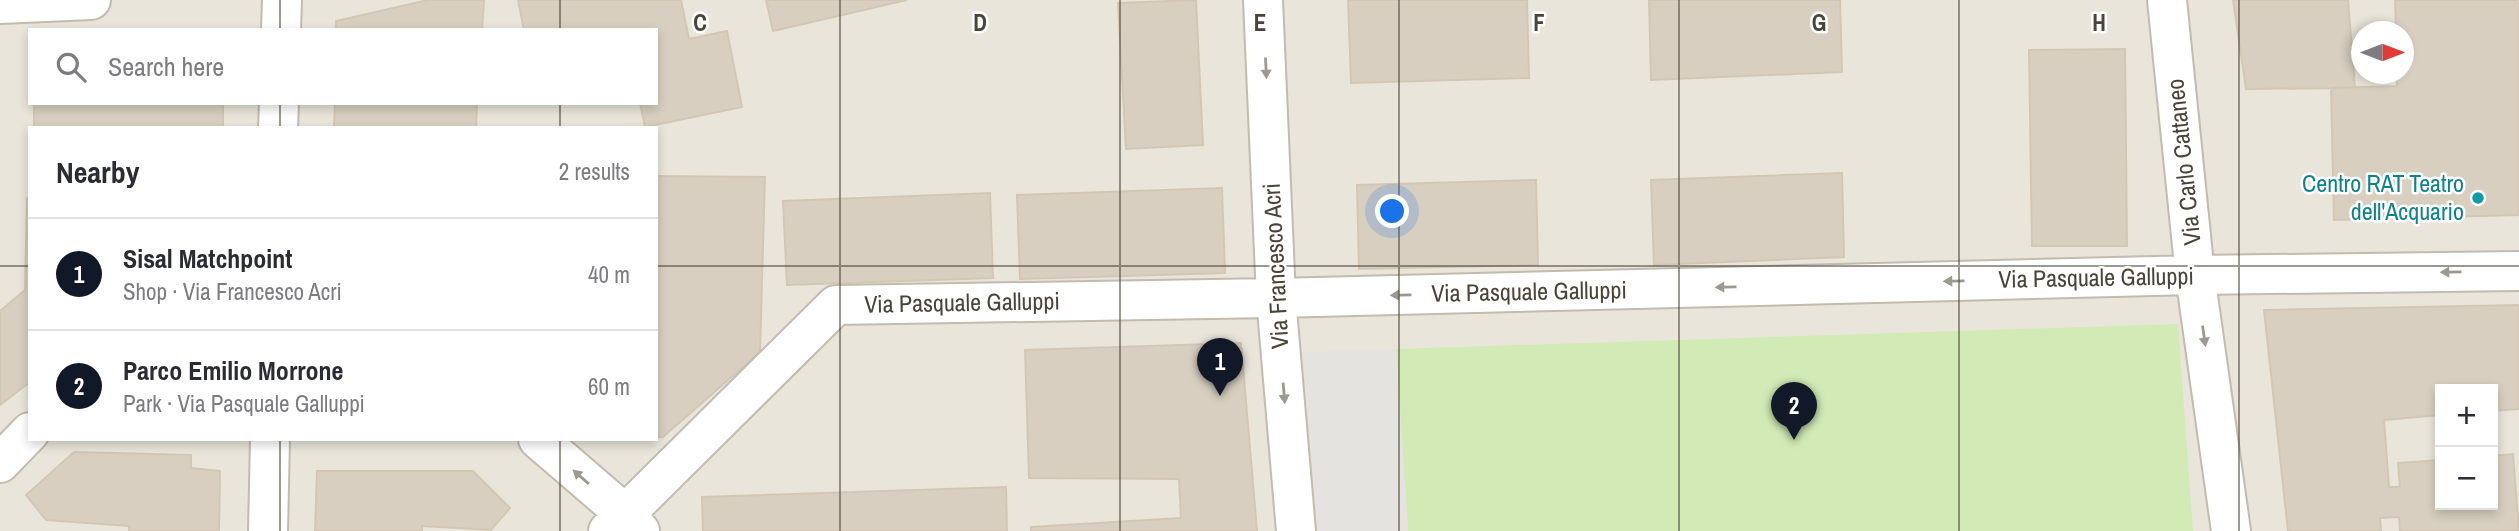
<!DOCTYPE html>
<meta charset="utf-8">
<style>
:root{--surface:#fff;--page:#f2f2f3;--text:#2b2b33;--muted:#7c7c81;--line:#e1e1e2;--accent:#111827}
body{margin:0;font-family:"Archivo Narrow",sans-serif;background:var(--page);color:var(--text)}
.controls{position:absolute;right:21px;bottom:21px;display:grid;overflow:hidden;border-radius:0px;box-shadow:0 4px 10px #0003}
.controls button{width:63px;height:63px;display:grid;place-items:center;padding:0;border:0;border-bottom:2px solid var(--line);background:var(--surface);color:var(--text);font:35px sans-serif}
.compass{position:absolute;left:2351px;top:21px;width:63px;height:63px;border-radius:50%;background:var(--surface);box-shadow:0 4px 10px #0003;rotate:90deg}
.you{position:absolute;left:1393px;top:212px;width:24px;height:24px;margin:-18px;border:5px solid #fff;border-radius:50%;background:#1a73e8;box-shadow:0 0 0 10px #1a73e833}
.badge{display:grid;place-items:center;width:46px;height:46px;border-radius:50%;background:var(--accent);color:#fff;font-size:23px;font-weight:700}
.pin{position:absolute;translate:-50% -58px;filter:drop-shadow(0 2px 4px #0008)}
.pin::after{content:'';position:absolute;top:37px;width:24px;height:21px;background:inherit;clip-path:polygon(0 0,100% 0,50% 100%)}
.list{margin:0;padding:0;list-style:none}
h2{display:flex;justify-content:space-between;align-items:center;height:91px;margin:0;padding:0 28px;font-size:30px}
h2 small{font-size:23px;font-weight:400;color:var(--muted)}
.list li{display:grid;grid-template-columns:46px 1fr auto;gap:21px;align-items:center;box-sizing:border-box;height:112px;padding:0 28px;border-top:2px solid var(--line)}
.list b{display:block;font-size:26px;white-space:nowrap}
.list p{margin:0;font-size:23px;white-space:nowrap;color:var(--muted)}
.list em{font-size:23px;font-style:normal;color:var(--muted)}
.icon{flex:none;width:38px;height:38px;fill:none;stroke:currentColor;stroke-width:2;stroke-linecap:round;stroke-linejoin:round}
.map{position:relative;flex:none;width:2519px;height:531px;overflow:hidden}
.search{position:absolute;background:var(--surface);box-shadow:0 4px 10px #0003;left:28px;top:28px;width:630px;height:77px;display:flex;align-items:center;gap:18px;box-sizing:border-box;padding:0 24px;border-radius:0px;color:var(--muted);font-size:26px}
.panel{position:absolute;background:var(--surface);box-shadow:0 4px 10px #0003;left:28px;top:126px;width:630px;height:315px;border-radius:0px}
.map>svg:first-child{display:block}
.residential{fill:#eae5da;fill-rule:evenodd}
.green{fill:#d2eab5}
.parking{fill:#e5e3e0}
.building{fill:#d8cfc1;stroke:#d3c7b4;stroke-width:2}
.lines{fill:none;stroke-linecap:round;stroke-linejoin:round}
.street-casing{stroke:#c2bbae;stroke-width:42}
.street{stroke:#fff;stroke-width:38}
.oneway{fill:#9c9892}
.grid{fill:none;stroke:#4b4439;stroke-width:2;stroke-opacity:0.55}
.culture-dot{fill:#0f9aa8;stroke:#fff;stroke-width:2.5}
.labels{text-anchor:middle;stroke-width:5;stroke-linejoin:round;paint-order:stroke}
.street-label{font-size:24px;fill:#4b4439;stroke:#fff}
.culture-label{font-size:24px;fill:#0d838f;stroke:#fff;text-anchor:end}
.grid-label{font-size:23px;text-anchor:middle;font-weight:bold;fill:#4b4439;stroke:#fff;stroke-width:5;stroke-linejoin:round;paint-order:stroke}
</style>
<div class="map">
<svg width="2519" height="531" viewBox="0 0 2519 531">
<rect width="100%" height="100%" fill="#f6f3ec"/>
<path class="residential" d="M 0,0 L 2519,0 L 2519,531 L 0,531 ZM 30,30 L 656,30 L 656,103 L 30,103 ZM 2362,32 L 2404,32 L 2404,74 L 2362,74 ZM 30,128 L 656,128 L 656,439 L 30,439 ZM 2440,389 L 2493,389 L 2493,505 L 2440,505 Z"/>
<path class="green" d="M 2178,324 L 2193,531 L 1408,531 L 1396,349 Z"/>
<path class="parking" d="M 1396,349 L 1408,531 L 1313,531 L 1301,352 Z"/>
<path class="building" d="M 428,0 L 484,0 L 482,30 L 336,30 L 336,21 Z
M 518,0 L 681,0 L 689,39 L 727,31 L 742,107 L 645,127 L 640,103 L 656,103 L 656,30 L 524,30 Z
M 766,0 L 907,0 L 773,31 Z
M 1196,0 L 1203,145 L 1126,149 L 1118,3 Z
M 1348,0 L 1527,0 L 1529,78 L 1351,83 Z
M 1649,0 L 1840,0 L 1842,72 L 1651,80 Z
M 2233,0 L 2348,0 L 2355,88 L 2246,89 Z
M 2395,0 L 2519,0 L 2519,215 L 2334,220 L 2331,88 L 2397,86 L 2397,74 L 2404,74 L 2404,32 L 2396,32 Z
M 2125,49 L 2127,246 L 2032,246 L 2029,50 Z
M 34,103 L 223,103 L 223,128 L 34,128 Z
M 335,103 L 477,103 L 476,128 L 334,128 Z
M 1842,173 L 1844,257 L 1654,265 L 1651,180 Z
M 656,176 L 765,177 L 760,352 L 663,437 L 656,437 Z
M 1536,180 L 1538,265 L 1359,269 L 1357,185 Z
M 1222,188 L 1225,273 L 1020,279 L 1017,195 Z
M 990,193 L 993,278 L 787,285 L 783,201 Z
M 27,198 L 30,198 L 30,382 L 0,405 L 0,311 L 25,290 Z
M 2519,305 L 2519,409 L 2493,411 L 2493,389 L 2440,389 L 2440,415 L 2384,420 L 2389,487 L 2400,487 L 2398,463 L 2440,460 L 2440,505 L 2493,505 L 2493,456 L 2513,454 L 2519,531 L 2400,531 L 2399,517 L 2380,518 L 2381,531 L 2288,531 L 2264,310 Z
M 1241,343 L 1257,531 L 1031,531 L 1031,527 L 1181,518 L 1179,479 L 1029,478 L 1025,350 Z
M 74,452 L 191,455 L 191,468 L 220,471 L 219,531 L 129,531 L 129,526 L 46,520 L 26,495 Z
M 317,471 L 473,471 L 510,508 L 491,530 L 422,526 L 422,531 L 315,531 Z
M 1006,487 L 1007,531 L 703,531 L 702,497 Z"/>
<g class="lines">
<g class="street-casing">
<path id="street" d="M 1263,0 L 1276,298 L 1296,531
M 2167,0 L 2195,275 L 2231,531
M 0,4 L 91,0
M 281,30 L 282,0
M 278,128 L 279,103
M 538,439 L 625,514 L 640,531
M 0,463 L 30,432
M 268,531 L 270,439
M 608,531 L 836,305 L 1276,298 L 2195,275 L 2519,271"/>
</g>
<use href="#street" class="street"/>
</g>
<defs><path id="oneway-solid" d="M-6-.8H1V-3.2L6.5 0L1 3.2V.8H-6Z" transform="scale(1.75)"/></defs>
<g class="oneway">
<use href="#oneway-solid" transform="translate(1266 68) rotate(87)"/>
<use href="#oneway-solid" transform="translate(2451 272) rotate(179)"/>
<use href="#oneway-solid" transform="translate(1954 281) rotate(179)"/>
<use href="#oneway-solid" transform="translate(1726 287) rotate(179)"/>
<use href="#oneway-solid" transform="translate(1401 295) rotate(179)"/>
<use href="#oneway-solid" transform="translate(2204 336) rotate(82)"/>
<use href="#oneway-solid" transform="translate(1284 393) rotate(85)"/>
<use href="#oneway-solid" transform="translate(581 477) rotate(-139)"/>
</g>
<path class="grid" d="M 280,0 L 280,30M 560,0 L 560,30M 840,0 L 840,531M 1120,0 L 1120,531M 1399,0 L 1399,531M 1679,0 L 1679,531M 1959,0 L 1959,531M 2239,0 L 2239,531M 280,103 L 280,128M 560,103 L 560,128M 0,266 L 30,266M 656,266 L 2519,266M 280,439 L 280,531M 560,439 L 560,531"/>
<circle class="culture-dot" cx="2478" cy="198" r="7"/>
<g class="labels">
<g class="street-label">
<text transform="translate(2184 162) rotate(-96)" y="8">Via Carlo Cattaneo</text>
<text transform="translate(1276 266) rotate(-93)" y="8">Via Francesco Acri</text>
<text transform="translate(2096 278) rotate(-1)" y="8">Via Pasquale Galluppi</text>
<text transform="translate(1529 292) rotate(-1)" y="8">Via Pasquale Galluppi</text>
<text transform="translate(962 303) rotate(-1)" y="8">Via Pasquale Galluppi</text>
</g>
<g class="culture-label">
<text x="2464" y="192">Centro RAT Teatro<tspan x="2464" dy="28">dell'Acquario</tspan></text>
</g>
</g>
<g class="grid-label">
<text x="700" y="31">C</text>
<text x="980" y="31">D</text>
<text x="1260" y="31">E</text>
<text x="1539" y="31">F</text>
<text x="1819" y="31">G</text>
<text x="2099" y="31">H</text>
</g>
</svg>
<div class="controls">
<button>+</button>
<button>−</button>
</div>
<svg class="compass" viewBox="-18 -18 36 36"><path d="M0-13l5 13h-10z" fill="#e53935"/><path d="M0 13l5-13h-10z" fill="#7c7c81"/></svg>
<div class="you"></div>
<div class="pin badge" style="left:1220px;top:396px">1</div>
<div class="pin badge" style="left:1794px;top:440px">2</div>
<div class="search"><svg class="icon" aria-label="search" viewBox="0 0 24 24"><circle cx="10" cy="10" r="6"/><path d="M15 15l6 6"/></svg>Search here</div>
<section class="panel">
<h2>Nearby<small>2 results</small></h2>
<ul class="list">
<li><span class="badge">1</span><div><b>Sisal Matchpoint</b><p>Shop · Via Francesco Acri</p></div><em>40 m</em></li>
<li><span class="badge">2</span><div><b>Parco Emilio Morrone</b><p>Park · Via Pasquale Galluppi</p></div><em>60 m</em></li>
</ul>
</section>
</div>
